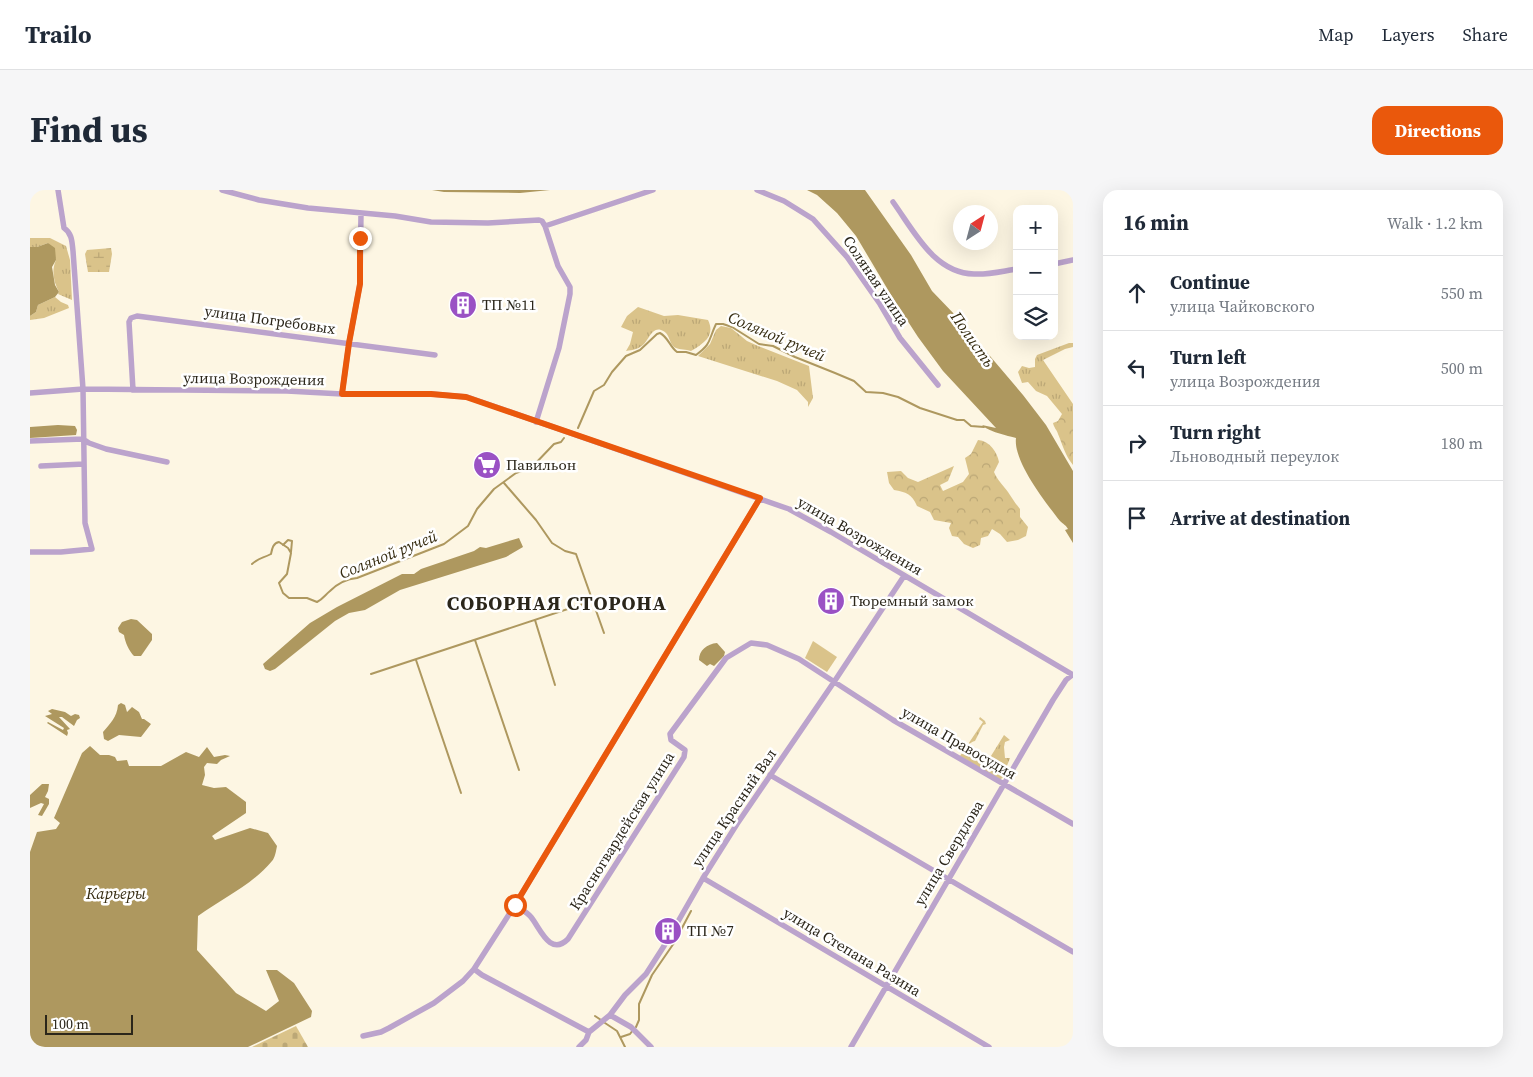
<!DOCTYPE html>
<meta charset="utf-8">
<style>
:root{--surface:#fff;--page:#f6f6f7;--text:#1f2937;--muted:#747a83;--line:#e0e1e3;--accent:#ea580c}
body{margin:0;font-family:"Source Serif 4",serif;background:var(--page);color:var(--text)}
.controls{position:absolute;right:15px;top:15px;display:grid;overflow:hidden;border-radius:10px;box-shadow:0 5px 20px #0002}
.controls button{width:45px;height:45px;display:grid;place-items:center;padding:0;border:0;border-bottom:1px solid var(--line);background:var(--surface);color:var(--text);font:25px sans-serif}
.compass{position:absolute;left:923px;top:15px;width:45px;height:45px;border-radius:50%;background:var(--surface);box-shadow:0 5px 20px #0002;rotate:36deg}
.scale{position:absolute;left:15px;bottom:12px;width:88px;box-sizing:border-box;padding-left:5px;border:2px solid #2b261a;border-top:0;font-size:14px;line-height:18px;white-space:nowrap;color:#2b261a;-webkit-text-stroke:4px #fff;paint-order:stroke}
.stop{position:absolute;width:15px;height:15px;margin:-11px;border:4px solid #ea580c;border-radius:50%;background:#fff}
.stop.end{background:#ea580c;border-color:#fff;box-shadow:0 1px 5px #0008}
.list{margin:0;padding:0;list-style:none}
h2{display:flex;justify-content:space-between;align-items:center;height:65px;margin:0;padding:0 20px;font-size:21px}
h2 small{font-size:16px;font-weight:400;color:var(--muted)}
.list li{display:grid;grid-template-columns:32px 1fr auto;gap:15px;align-items:center;box-sizing:border-box;height:75px;padding:0 20px;border-top:1px solid var(--line)}
.list b{display:block;font-size:19px;white-space:nowrap}
.list p{margin:0;font-size:16px;white-space:nowrap;color:var(--muted)}
.list em{font-size:16px;font-style:normal;color:var(--muted)}
.icon{flex:none;width:28px;height:28px;fill:none;stroke:currentColor;stroke-width:2;stroke-linecap:round;stroke-linejoin:round}
.map{position:relative;flex:none;width:1043px;height:857px;overflow:hidden;border-radius:15px}
header{display:flex;align-items:center;gap:30px;box-sizing:border-box;height:70px;padding:0 25px;background:var(--surface);border-bottom:1px solid var(--line)}
header strong{font-size:24px}
nav{display:flex;gap:28px;margin-inline-start:auto;font-size:18px}
.intro{display:flex;align-items:center;justify-content:space-between;box-sizing:border-box;height:120px;padding:0 30px}
h1{margin:0;font-size:35px}
.button{padding:12px 22px;border-radius:15px;background:var(--accent);color:#fff;font-size:18px;font-weight:700}
main{display:flex;gap:30px;padding:0 30px}
aside{flex:1;background:var(--surface);border-radius:15px;box-shadow:0 5px 20px #0002}
.map>svg:first-child{display:block}
.grass{fill:url(#grass-tufts)}
.forest{fill:url(#forest-crowns)}
.wetland{fill:url(#wetland-marsh)}
.cemetery{fill:url(#cemetery-stones)}
.park{fill:#dac38a}
.water{fill:#ae985f}
.lines{fill:none;stroke-linecap:round;stroke-linejoin:round}
.stream{stroke:#ae985f;stroke-width:2}
.minor{stroke:#bba3cc;stroke-width:5.5}
.route{stroke:#ea580c;stroke-width:6}
.labels{text-anchor:middle;stroke-width:5;stroke-linejoin:round;paint-order:stroke}
.street-label{font-size:15px;fill:#2b261a;stroke:#fff}
.poi-label{font-size:15px;fill:#2b261a;stroke:#fff;text-anchor:start}
.water-label{font-size:16px;font-style:italic;fill:#362c11;stroke:#fff}
.district-label{font-size:20px;font-weight:bold;letter-spacing:1px;fill:#2b261a;stroke:#fff}
</style>
<header>
<strong>Trailo</strong>
<nav><a>Map</a><a>Layers</a><a>Share</a></nav>
</header>
<div class="intro"><h1>Find us</h1><a class="button">Directions</a></div>
<main>
<div class="map">
<svg width="1043" height="857" viewBox="0 0 1043 857">
<defs>
<pattern id="grass-tufts" width="24" height="20" patternUnits="userSpaceOnUse" patternTransform="scale(1.25)"><rect width="24" height="20" fill="#dac38a"/><path d="M3 7l-1-3M5 7V3M7 7l1-3M15 17l-1-3M17 17v-4M19 17l1-3" fill="none" stroke="#bba776"/></pattern>
<pattern id="forest-crowns" width="20" height="18" patternUnits="userSpaceOnUse" patternTransform="scale(1.25)"><rect width="20" height="18" fill="#dac38a"/><path d="M2 6a3 3 0 1 1 6 0M12 15a3 3 0 1 1 6 0" fill="none" stroke="#bba776"/></pattern>
<pattern id="wetland-marsh" width="20" height="14" patternUnits="userSpaceOnUse" patternTransform="scale(1.25)"><rect width="20" height="14" fill="#dac38a"/><path d="M1 5h8M5 5V1M11 12h8M15 12V8" fill="none" stroke="#bba776"/></pattern>
<pattern id="cemetery-stones" width="16" height="16" patternUnits="userSpaceOnUse" patternTransform="scale(1.25)"><rect width="16" height="16" fill="#dac38a"/><path d="M2 7V4a2 2 0 0 1 4 0v3zM10 15v-3a2 2 0 0 1 4 0v3z" fill="#bba776"/></pattern>
</defs>
<rect width="100%" height="100%" fill="#fdf6e3"/>
<path class="grass" d="M 0,48 L 20,48 L 36,56 L 40,70 L 42,110 L 28,104 L 29,102 C 24,92 21,81 26,70 L 18,53 L 7,57 L 0,57 Z
M 25,107 L 31,112 L 38,115 L 39,118 L 14,128 L 0,130 L 0,126 L 6,122 L 8,115 Z
M 608,117 L 634,126 L 648,125 L 678,130 C 686,146 673,154 661,161 C 656,159 650,160 646,158 C 638,154 641,143 631,140 C 622,137 619,149 614,154 C 609,159 603,160 596,161 L 600,154 L 603,142 L 591,137 L 597,126 Z
M 691,136 L 701,138 L 717,151 L 728,156 L 779,176 L 783,208 L 778,217 L 778,212 L 767,200 L 747,191 L 668,166 L 680,154 L 686,140 Z
M 1039,153 L 1043,153 L 1043,157 L 1035,159 L 1013,170 L 1043,214 L 1043,224 L 1032,224 L 1017,206 L 1006,201 L 998,192 L 992,193 L 988,182 L 992,176 L 999,178 L 1005,177 L 1005,169 L 1007,165 Z
M 950,527 L 955,531 L 956,534 L 953,535 L 945,551 C 940,552 936,557 936,562 L 953,573 L 956,574 L 974,545 L 980,550 L 975,552 L 974,557 L 975,568 L 980,568 C 978,574 974,581 974,586 L 970,590 L 930,566 L 953,532 L 949,529 Z"/>
<path class="forest" d="M 1032,224 L 1043,224 L 1043,275 C 1035,265 1033,256 1028,244 C 1027,240 1024,238 1023,233 L 1028,231 Z
M 948,250 C 960,251 967,262 969,272 L 964,282 C 968,291 973,295 978,302 C 982,308 985,313 990,319 L 990,327 L 998,337 L 996,346 L 988,350 L 977,352 L 970,344 L 962,339 L 958,346 L 951,348 L 950,355 L 943,358 L 934,354 L 928,347 L 922,346 L 919,338 L 921,333 L 904,330 L 900,322 L 887,316 C 882,304 876,302 864,300 L 859,293 L 857,282 L 871,281 L 878,288 L 888,292 L 924,276 L 918,291 L 910,295 L 913,301 L 933,292 L 939,284 L 935,268 L 941,264 Z"/>
<path class="wetland" d="M 81,58 L 82,64 L 79,82 L 58,82 L 55,64 L 57,60 Z"/>
<path class="cemetery" d="M 266,836 L 278,857 L 222,857 Z"/>
<path class="park" d="M 783,451 L 807,467 L 797,482 L 775,468 Z"/>
<path class="water" d="M 402,0 L 520,0 L 490,3 L 414,2 Z
M 777,0 L 835,0 L 881,65 L 902,101 L 926,126 L 993,205 L 1016,235 L 1043,281 L 1043,353 L 1035,340 L 1038,339 C 1036,335 1033,334 1030,331 C 1015,312 983,271 986,248 C 978,246 957,241 952,235 L 966,238 L 913,181 L 888,147 L 864,110 L 826,46 L 807,23 L 787,5 Z
M 18,53 L 25,58 L 26,70 L 22,77 L 25,95 L 29,102 L 25,107 L 8,115 L 6,122 L 0,126 L 0,57 L 7,57 Z
M 28,235 L 45,236 L 47,240 L 46,245 L 0,248 L 0,237 Z
M 489,348 L 493,357 L 476,367 L 370,400 L 335,420 L 319,423 L 305,431 L 245,479 L 240,481 L 235,479 L 233,474 L 280,433 L 307,417 L 372,384 L 384,384 L 391,379 L 444,361 L 450,357 L 456,358 Z
M 101,429 L 107,430 L 122,444 L 122,450 L 111,466 L 104,466 C 99,461 95,452 94,445 L 89,442 L 88,438 L 92,432 Z
M 687,453 L 695,462 L 694,466 L 684,476 L 680,474 L 677,476 L 669,470 C 669,460 677,454 687,453 Z
M 91,513 L 95,515 L 97,522 L 102,517 L 109,522 L 112,529 L 114,529 L 121,534 L 111,547 L 89,545 L 78,551 L 74,549 L 73,542 C 80,534 87,527 88,515 Z
M 22,519 L 35,522 L 41,526 L 45,524 L 49,525 L 50,528 L 47,530 L 44,536 L 32,527 L 29,527 L 40,539 L 37,540 L 38,543 L 37,546 L 17,533 L 18,532 L 33,540 L 34,538 L 15,526 L 22,524 L 18,521 Z
M 60,556 L 70,565 L 79,565 L 85,567 L 87,571 L 97,570 L 99,576 L 131,576 L 156,562 L 169,567 L 177,557 L 184,567 L 195,565 L 200,566 L 191,570 L 187,574 L 177,573 L 174,577 L 175,585 L 172,595 L 184,598 L 196,597 L 216,612 L 216,623 L 182,646 L 185,650 L 220,638 L 238,643 L 247,656 C 246,661 245,668 242,671 C 222,695 193,708 168,726 L 167,760 L 206,803 L 236,821 L 249,811 L 236,780 L 247,780 L 264,793 L 282,821 L 281,827 L 218,857 L 0,857 L 0,662 L 7,642 L 26,639 L 30,633 L 24,628 L 52,563 Z
M 12,594 L 19,594 L 18,601 L 15,607 L 19,609 L 19,614 L 12,626 L 8,625 L 14,614 L 11,613 L 0,618 L 0,605 Z"/>
<g class="lines">
<path class="stream" d="M 548,238 L 564,201 L 574,195 L 582,182 L 596,166 L 610,160 L 627,144 L 630,143 C 638,147 640,157 647,162 L 656,162 L 666,165 C 682,153 678,151 686,134 L 693,134 L 702,137 L 729,154 L 743,156 L 765,167 L 805,183 L 824,191 L 836,202 L 853,203 L 868,207 L 890,218 L 927,230 L 934,230 L 941,236 L 954,237
M 474,293 L 506,330 L 522,353 L 535,361 L 546,364 L 574,443
M 253,355 L 258,350 L 262,351 L 261,362
M 222,374 C 231,366 232,369 241,364 C 242,359 243,353 249,352 L 258,358 L 261,363 L 257,384 L 249,393 L 253,403 L 259,408 L 277,408 L 287,412 C 293,409 295,405 300,401 C 308,393 316,389 327,388 L 414,354 L 438,336 L 447,319 L 464,299 L 486,283 L 502,277 L 524,254 L 531,252 L 534,248
M 505,430 L 525,495
M 445,450 L 489,580
M 386,470 L 431,603
M 341,484 L 562,411
M 565,826 L 571,830
M 575,833 L 587,841 L 595,857
M 606,837 L 609,830 L 609,814 L 622,785 L 644,753 L 661,721
M 591,847 L 600,844 L 603,840"/>
<path class="minor" d="M 192,0 L 229,10 L 278,18 L 365,26 L 401,32 L 458,33 L 509,30 L 512,31 L 515,36 L 623,0
M 727,0 L 754,11 L 783,29 L 817,67 L 850,114 L 870,148 L 908,195
M 863,12 C 884,41 904,83 944,84 C 958,85 973,81 987,79
M 1024,74 L 1043,70
M 103,200 L 99,132 L 101,128 L 107,126 L 405,165
M 0,203 L 53,199 L 257,201 L 312,204 L 401,204 L 437,207 L 759,319 L 801,342 L 1043,485
M 312,204 L 319,153 L 330,94 L 331,24
M 506,232 L 529,158 L 540,104 L 540,97 L 528,76 L 515,36
M 0,251 L 53,249 L 59,253 L 76,259 L 137,272
M 11,276 L 54,274
M 0,362 L 31,362 L 62,359 L 55,333 L 53,199 L 43,61 C 42,52 42,43 34,38 L 28,0
M 740,585 L 1043,762
M 673,688 L 959,857
M 485,715 C 490,719 497,722 501,727 C 510,738 520,767 538,749 L 654,567 L 655,560 L 641,550 L 640,544 L 696,468 L 721,453 L 737,455 L 769,469 L 863,530 L 1043,634
M 444,779 L 452,785 L 559,842
M 580,825 L 601,837 L 621,857
M 333,846 L 351,842 L 359,838 L 404,813 L 433,791 L 444,779 L 485,715 L 730,308
M 549,857 L 556,850 L 559,842 L 580,825 L 595,805 L 616,784 L 634,756 L 673,688 L 707,634 L 804,492 L 874,386
M 821,857 L 1023,510 L 1036,490 L 1042,485"/>
</g>
<g class="lines">
<path class="route" d="M 330,48 L 330,94 L 319,153 L 312,204 L 401,204 L 436,207 L 730,308 L 485,715"/>
</g>
<defs>
<g id="building-disc" transform="scale(1.4375)"><circle r="9.5" fill="#9a51c4" stroke="#fff"/><path d="M-4-6H4V6H1V3H-1V6H-4ZM-2.5-4.3h1.7v1.8h-1.7ZM.8-4.3h1.7v1.8H.8ZM-2.5-1h1.7V.8h-1.7ZM.8-1h1.7V.8H.8Z" fill="#fff"/></g>
<g id="supermarket-disc" transform="scale(1.4375)"><circle r="9.5" fill="#9a51c4" stroke="#fff"/><path d="M-6-5.5h2.5l.6 2H6L4.5 2H-2.5L-4.4-4H-6ZM-1.5 3.2a1.3 1.3 0 1 0 .1 0ZM3 3.2a1.3 1.3 0 1 0 .1 0Z" fill="#fff"/></g>
</defs>
<g fill-rule="evenodd">
<use href="#building-disc" x="433" y="115"/>
<use href="#supermarket-disc" x="457" y="275"/>
<use href="#building-disc" x="801" y="411"/>
<use href="#building-disc" x="638" y="741"/>
</g>
<g class="labels">
<g class="street-label">
<text transform="translate(846 91) rotate(56)" y="5">Соляная улица</text>
<text transform="translate(240 130) rotate(8)" y="5">улица Погребовых</text>
<text transform="translate(224 189) rotate(1)" y="5">улица Возрождения</text>
<text transform="translate(830 346) rotate(30)" y="5">улица Возрождения</text>
<text transform="translate(929 553) rotate(30)" y="5">улица Правосудия</text>
<text transform="translate(704 618) rotate(-56)" y="5">улица Красный Вал</text>
<text transform="translate(592 641) rotate(-58)" y="5">Красногвардейская улица</text>
<text transform="translate(919 663) rotate(-59)" y="5">улица Свердлова</text>
<text transform="translate(822 762) rotate(31)" y="5">улица Степана Разина</text>
</g>
<g class="poi-label">
<text x="452" y="120">ТП №11</text>
<text x="476" y="280">Павильон</text>
<text x="820" y="416">Тюремный замок</text>
<text x="657" y="746">ТП №7</text>
</g>
<g class="water-label">
<text transform="translate(747 146) rotate(23)" y="6">Соляной ручей</text>
<text transform="translate(943 149) rotate(55)" y="6">Полисть</text>
<text transform="translate(358 364) rotate(-22)" y="6">Соляной ручей</text>
<text x="86" y="709">Карьеры</text>
</g>
<g class="district-label">
<text x="527" y="420">СОБОРНАЯ СТОРОНА</text>
</g>
</g>
</svg>
<div class="controls">
<button>+</button>
<button>−</button>
<button><svg class="icon" aria-label="layers" viewBox="0 0 24 24"><path d="M12 4l9 5-9 5-9-5zM3 14l9 5 9-5"/></svg></button>
</div>
<svg class="compass" viewBox="-18 -18 36 36"><path d="M0-13l5 13h-10z" fill="#e53935"/><path d="M0 13l5-13h-10z" fill="#747a83"/></svg>
<div class="scale">100 m</div>
<div class="stop" style="left:485px;top:715px"></div>
<div class="stop end" style="left:330px;top:48px"></div>
</div>
<aside>
<h2>16 min<small>Walk · 1.2 km</small></h2>
<ul class="list">
<li><svg class="icon" aria-label="ahead" viewBox="0 0 24 24"><path d="M12 20V5M6 11l6-6 6 6"/></svg><div><b>Continue</b><p>улица Чайковского</p></div><em>550 m</em></li>
<li><svg class="icon" aria-label="left" viewBox="0 0 24 24"><path d="M17 20v-9H6M10 6l-5 5 5 5"/></svg><div><b>Turn left</b><p>улица Возрождения</p></div><em>500 m</em></li>
<li><svg class="icon" aria-label="right" viewBox="0 0 24 24"><path d="M7 20v-9h11M14 6l5 5-5 5"/></svg><div><b>Turn right</b><p>Льноводный переулок</p></div><em>180 m</em></li>
<li><svg class="icon" aria-label="arrive" viewBox="0 0 24 24"><path d="M6 21V4h12l-3 4 3 4H6"/></svg><div><b>Arrive at destination</b></div></li>
</ul>
</aside>
</main>
